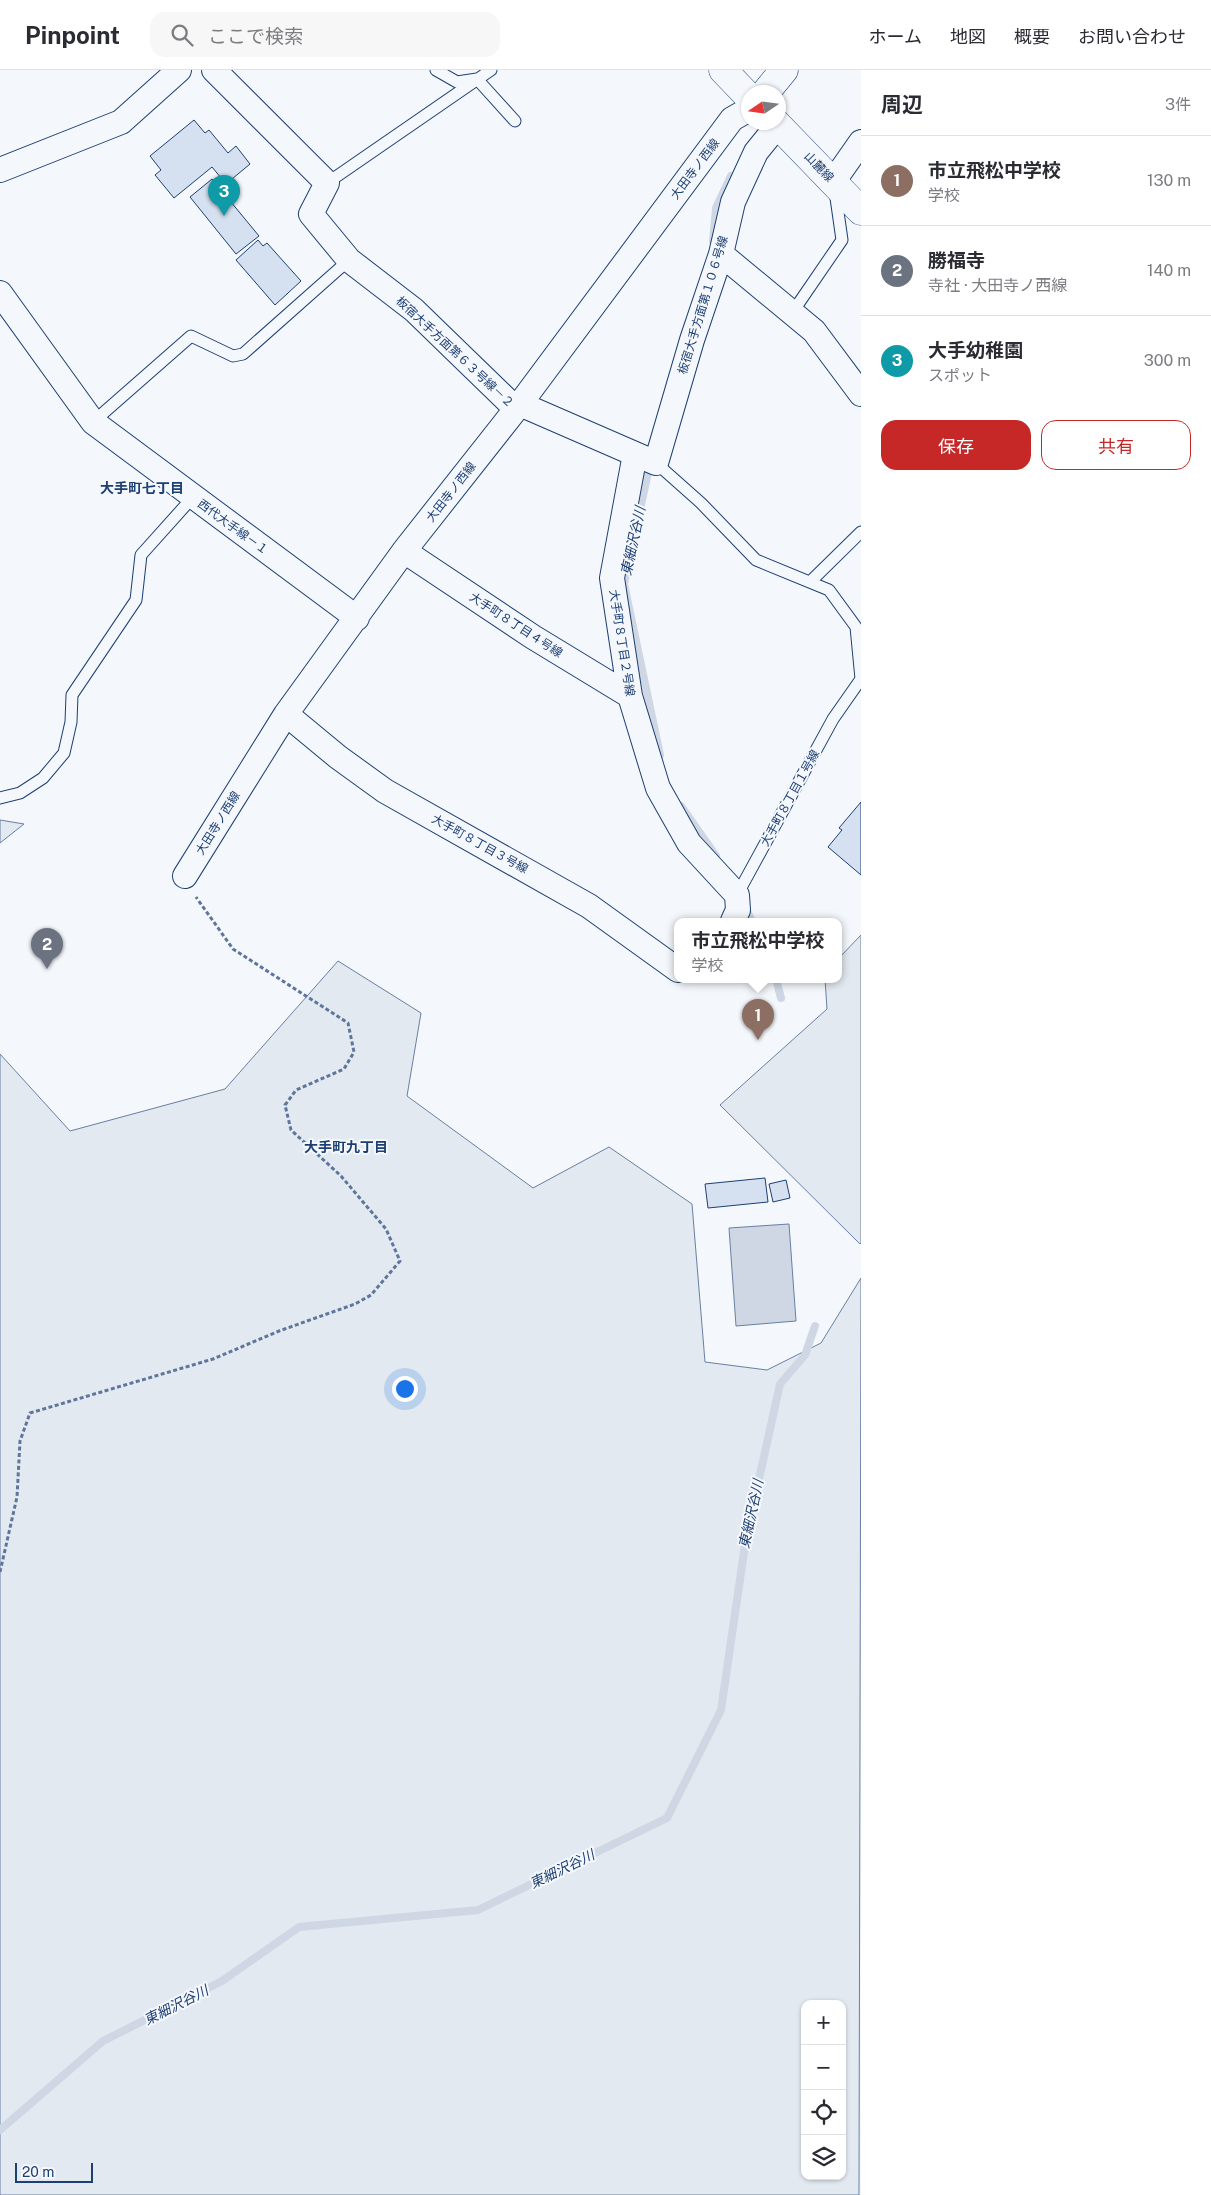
<!DOCTYPE html>
<html lang="ja">
<meta charset="utf-8">
<style>
:root{--surface:#fff;--page:#f7f7f7;--text:#2b2b33;--muted:#7c7c81;--line:#e1e1e2;--accent:#c62828}
body{margin:0;font-family:"Public Sans","Noto Sans JP",sans-serif;background:var(--page);color:var(--text)}
.controls{position:absolute;right:15px;bottom:15px;display:grid;overflow:hidden;border-radius:10px;box-shadow:0 1px 4px #0004}
.controls button{width:45px;height:45px;display:grid;place-items:center;padding:0;border:0;border-bottom:1px solid var(--line);background:var(--surface);color:var(--text);font:25px sans-serif}
.compass{position:absolute;left:741px;top:15px;width:45px;height:45px;border-radius:50%;background:var(--surface);box-shadow:0 1px 4px #0004;rotate:257deg}
.scale{position:absolute;left:15px;bottom:12px;width:78px;box-sizing:border-box;padding-left:5px;border:2px solid #1d3f73;border-top:0;font-size:14px;line-height:18px;white-space:nowrap;color:#1d3f73;-webkit-text-stroke:4px #f4f7fb;paint-order:stroke}
.you{position:absolute;left:404px;top:1318px;width:18px;height:18px;margin:-12px;border:4px solid #fff;border-radius:50%;background:#1a73e8;box-shadow:0 0 0 8px #1a73e833}
.badge{display:grid;place-items:center;width:32px;height:32px;border-radius:50%;background:var(--accent);color:#fff;font-size:16px;font-weight:700}
.pin{position:absolute;translate:-50% -41px;filter:drop-shadow(0 1px 2px #0008)}
.pin::after{content:'';position:absolute;top:26px;width:18px;height:15px;background:inherit;clip-path:polygon(0 0,100% 0,50% 100%)}
.popup{position:absolute;left:674px;top:848px;width:168px;height:65px;box-sizing:border-box;display:grid;place-content:center;border-radius:10px;background:var(--surface);filter:drop-shadow(0 1px 4px #0005);font-size:16px;white-space:nowrap;color:var(--muted)}
.popup b{font-size:19px;color:var(--text)}
.popup::after{content:'';position:absolute;left:50%;top:100%;margin-left:-10px;border:10px solid transparent;border-top-color:var(--surface)}
.list{margin:0;padding:0;list-style:none}
h2{display:flex;justify-content:space-between;align-items:center;height:65px;margin:0;padding:0 20px;font-size:21px}
h2 small{font-size:16px;font-weight:400;color:var(--muted)}
.list li{display:grid;grid-template-columns:32px 1fr auto;gap:15px;align-items:center;box-sizing:border-box;height:90px;padding:0 20px;border-top:1px solid var(--line)}
.list b{display:block;font-size:19px;white-space:nowrap}
.list p{margin:0;font-size:16px;white-space:nowrap;color:var(--muted)}
.list em{font-size:16px;font-style:normal;color:var(--muted)}
.actions{display:flex;gap:10px;padding:15px 20px}
.actions a{flex:1;padding:11px 0;border:1px solid var(--accent);border-radius:15px;text-align:center;font-size:18px;color:var(--accent)}
.actions .main{background:var(--accent);color:#fff}
.icon{flex:none;width:28px;height:28px;fill:none;stroke:currentColor;stroke-width:2;stroke-linecap:round;stroke-linejoin:round}
.map{position:relative;flex:none;width:861px;height:2125px;overflow:hidden}
header{display:flex;align-items:center;gap:30px;box-sizing:border-box;height:70px;padding:0 25px;background:var(--surface);border-bottom:1px solid var(--line)}
header strong{font-size:24px}
nav{display:flex;gap:28px;margin-inline-start:auto;font-size:18px}
.search{width:350px;height:45px;background:var(--page);display:flex;align-items:center;gap:12px;box-sizing:border-box;padding:0 18px;border-radius:15px;color:var(--muted);font-size:19px}
main{display:flex}
aside{flex:1;background:var(--surface)}
.map>svg:first-child{display:block}
.green{fill:#e3e9f0;stroke:#687fa3;fill-rule:evenodd}
.water{fill:#cfd7e4;stroke:#687fa3}
.lines{fill:none;stroke-linecap:round;stroke-linejoin:round}
.stream{stroke:#cfd7e4;stroke-width:8}
.building{fill:#d5e0f0;stroke:#1d3f73}
.service-casing{stroke:#1d3f73;stroke-width:13}
.minor-casing{stroke:#1d3f73;stroke-width:26}
.tertiary-casing{stroke:#1d3f73;stroke-width:29}
.primary-casing{stroke:#1d3f73;stroke-width:29}
.path{stroke:#5e769c;stroke-width:3;stroke-dasharray:4 2.5;stroke-linecap:butt}
.service{stroke:#f4f7fb;stroke-width:11}
.minor{stroke:#f4f7fb;stroke-width:24}
.tertiary{stroke:#f4f7fb;stroke-width:28}
.primary{stroke:#f4f7fb;stroke-width:28}
.labels{text-anchor:middle;stroke-width:4;stroke-linejoin:round;paint-order:stroke}
.street-label{font-size:12px;fill:#1d3f73;stroke:#f4f7fb}
.neighbourhood-label{font-size:14px;font-weight:bold;fill:#1d3f73;stroke:#f4f7fb}
.water-label{font-size:14px;font-style:italic;fill:#1d3f73;stroke:#f4f7fb}
</style>
<header>
<strong>Pinpoint</strong>
<div class="search"><svg class="icon" aria-label="search" viewBox="0 0 24 24"><circle cx="10" cy="10" r="6"/><path d="M15 15l6 6"/></svg>ここで検索</div>
<nav><a>ホーム</a><a>地図</a><a>概要</a><a>お問い合わせ</a></nav>
</header>
<main>
<div class="map">
<svg width="861" height="2125" viewBox="0 0 861 2125">
<rect width="100%" height="100%" fill="#f4f7fb"/>
<path class="green" d="M 0,750 L 24,754 L 0,773 Z
M 861,865 L 861,1173 L 860,1174 L 720,1035 L 827,939 L 825,909 L 838,909 L 838,889 Z
M 338,891 L 421,943 L 407,1026 L 533,1118 L 609,1077 L 692,1134 L 705,1292 L 767,1300 L 821,1273 L 861,1208 L 859,2125 L 0,2125 L 0,984 L 70,1061 L 225,1019 ZM 805,1934 L 842,1934 L 842,2106 L 805,2106 Z"/>
<path class="water" d="M 789,1154 L 796,1251 L 736,1256 L 729,1158 Z"/>
<g class="lines">
<path class="stream" d="M 713,171 L 716,138 L 731,106
M 650,393 L 624,514 L 660,685
M 681,736 L 716,786
M 745,837 L 752,851
M 776,909 L 781,928
M 0,2060 L 103,1971 L 222,1911 L 299,1857 L 478,1840 L 667,1748 L 721,1640 L 746,1468 L 780,1314 L 805,1285 L 815,1256"/>
</g>
<path class="building" d="M 194,50 L 205,63 L 209,60 L 228,83 L 236,76 L 250,94 L 226,114 L 212,97 L 174,128 L 155,105 L 161,100 L 150,86 Z
M 212,109 L 259,166 L 236,184 L 190,127 Z
M 258,170 L 263,176 L 267,173 L 301,211 L 275,235 L 236,190 Z
M 861,732 L 861,805 L 828,777 L 842,760 L 839,758 Z
M 765,1108 L 768,1132 L 708,1138 L 705,1114 Z
M 786,1110 L 790,1128 L 773,1132 L 769,1114 Z"/>
<g class="lines">
<g class="service-casing">
<path id="service" d="M 436,0 L 457,12 L 477,9 L 515,51
M 327,113 L 491,0
M 792,243 L 842,170 L 835,121
M 93,352 L 191,266 L 233,286 L 243,284 L 349,190
M 656,393 L 701,433 L 756,490 L 829,520 L 856,557 L 861,609 L 833,649 L 737,825
M 810,512 L 861,462
M 0,728 L 20,723 L 43,708 L 64,683 L 71,652 L 72,625 L 136,530 L 141,485 L 193,427"/>
</g>
<g class="minor-casing">
<path id="minor" d="M 214,0 L 327,113 L 311,144 L 349,190 L 414,240 L 516,339
M 0,100 L 121,52 L 179,0
M 833,112 L 861,72
M 721,184 L 814,261 L 861,324
M 0,223 L 93,352 L 357,548
M 520,334 L 635,384
M 404,481 L 533,567 L 630,626
M 286,644 L 338,687 L 385,721 L 589,836 L 678,900
M 185,806 L 286,644 L 404,481 L 520,334 L 732,49 L 748,40
M 733,851 L 738,840 L 737,825 L 689,773 L 658,718 L 630,626 L 612,508 L 635,384 L 656,393 L 692,270 L 721,184 L 733,132 L 756,82 L 778,55"/>
</g>
<g class="tertiary-casing">
<path id="tertiary" d="M 766,22 L 784,0"/>
</g>
<g class="primary-casing">
<path id="primary" d="M 723,0 L 748,26
M 775,52 L 861,141"/>
</g>
<path class="path" d="M 0,1502 L 17,1427 L 20,1371 L 30,1343 L 213,1289 L 279,1261 L 355,1234 L 371,1225 L 400,1191 L 386,1159 L 341,1106 L 291,1060 L 285,1035 L 296,1020 L 344,999 L 354,982 L 348,953 L 233,879 L 196,827"/>
<use href="#service" class="service"/>
<use href="#minor" class="minor"/>
<use href="#tertiary" class="tertiary"/>
<use href="#primary" class="primary"/>
</g>
<g class="labels">
<g class="street-label">
<text transform="translate(819 97) rotate(46)" y="4">山麓線</text>
<text transform="translate(695 99) rotate(-53)" y="4">大田寺ノ西線</text>
<text transform="translate(703 235) rotate(-73)" y="4">板宿大手方面第１０６号線</text>
<text transform="translate(455 282) rotate(43)" y="4">板宿大手方面第６３号線－２</text>
<text transform="translate(451 422) rotate(-52)" y="4">大田寺ノ西線</text>
<text transform="translate(233 457) rotate(36)" y="4">西代大手線－１</text>
<text transform="translate(516 555) rotate(33)" y="4">大手町８丁目４号線</text>
<text transform="translate(622 573) rotate(81)" y="4">大手町８丁目２号線</text>
<text transform="translate(790 728) rotate(-61)" y="4">大手町８丁目１号線</text>
<text transform="translate(218 753) rotate(-58)" y="4">大田寺ノ西線</text>
<text transform="translate(480 774) rotate(29)" y="4">大手町８丁目３号線</text>
</g>
<g class="neighbourhood-label">
<text x="142" y="423">大手町七丁目</text>
<text x="346" y="1082">大手町九丁目</text>
</g>
<g class="water-label">
<text transform="translate(633 471) rotate(-78)" y="5">東細沢谷川</text>
<text transform="translate(751 1444) rotate(-78)" y="5">東細沢谷川</text>
<text transform="translate(562 1799) rotate(-26)" y="5">東細沢谷川</text>
<text transform="translate(176 1935) rotate(-27)" y="5">東細沢谷川</text>
</g>
</g>
</svg>
<div class="controls">
<button>+</button>
<button>−</button>
<button><svg class="icon" aria-label="locate" viewBox="0 0 24 24"><circle cx="12" cy="12" r="6"/><path d="M12 2v4M12 18v4M2 12h4M18 12h4"/></svg></button>
<button><svg class="icon" aria-label="layers" viewBox="0 0 24 24"><path d="M12 4l9 5-9 5-9-5zM3 14l9 5 9-5"/></svg></button>
</div>
<svg class="compass" viewBox="-18 -18 36 36"><path d="M0-13l5 13h-10z" fill="#e53935"/><path d="M0 13l5-13h-10z" fill="#7c7c81"/></svg>
<div class="scale">20 m</div>
<div class="you"></div>
<div class="pin badge" style="left:758px;top:970px;background:#8d6e63">1</div>
<div class="popup"><b>市立飛松中学校</b>学校</div>
<div class="pin badge" style="left:47px;top:899px;background:#6b7280">2</div>
<div class="pin badge" style="left:224px;top:146px;background:#0f9aa8">3</div>
</div>
<aside>
<h2>周辺<small>3件</small></h2>
<ul class="list">
<li><span class="badge" style="background:#8d6e63">1</span><div><b>市立飛松中学校</b><p>学校</p></div><em>130 m</em></li>
<li><span class="badge" style="background:#6b7280">2</span><div><b>勝福寺</b><p>寺社 · 大田寺ノ西線</p></div><em>140 m</em></li>
<li><span class="badge" style="background:#0f9aa8">3</span><div><b>大手幼稚園</b><p>スポット</p></div><em>300 m</em></li>
</ul>
<div class="actions"><a class="main">保存</a><a>共有</a></div>
</aside>
</main>
